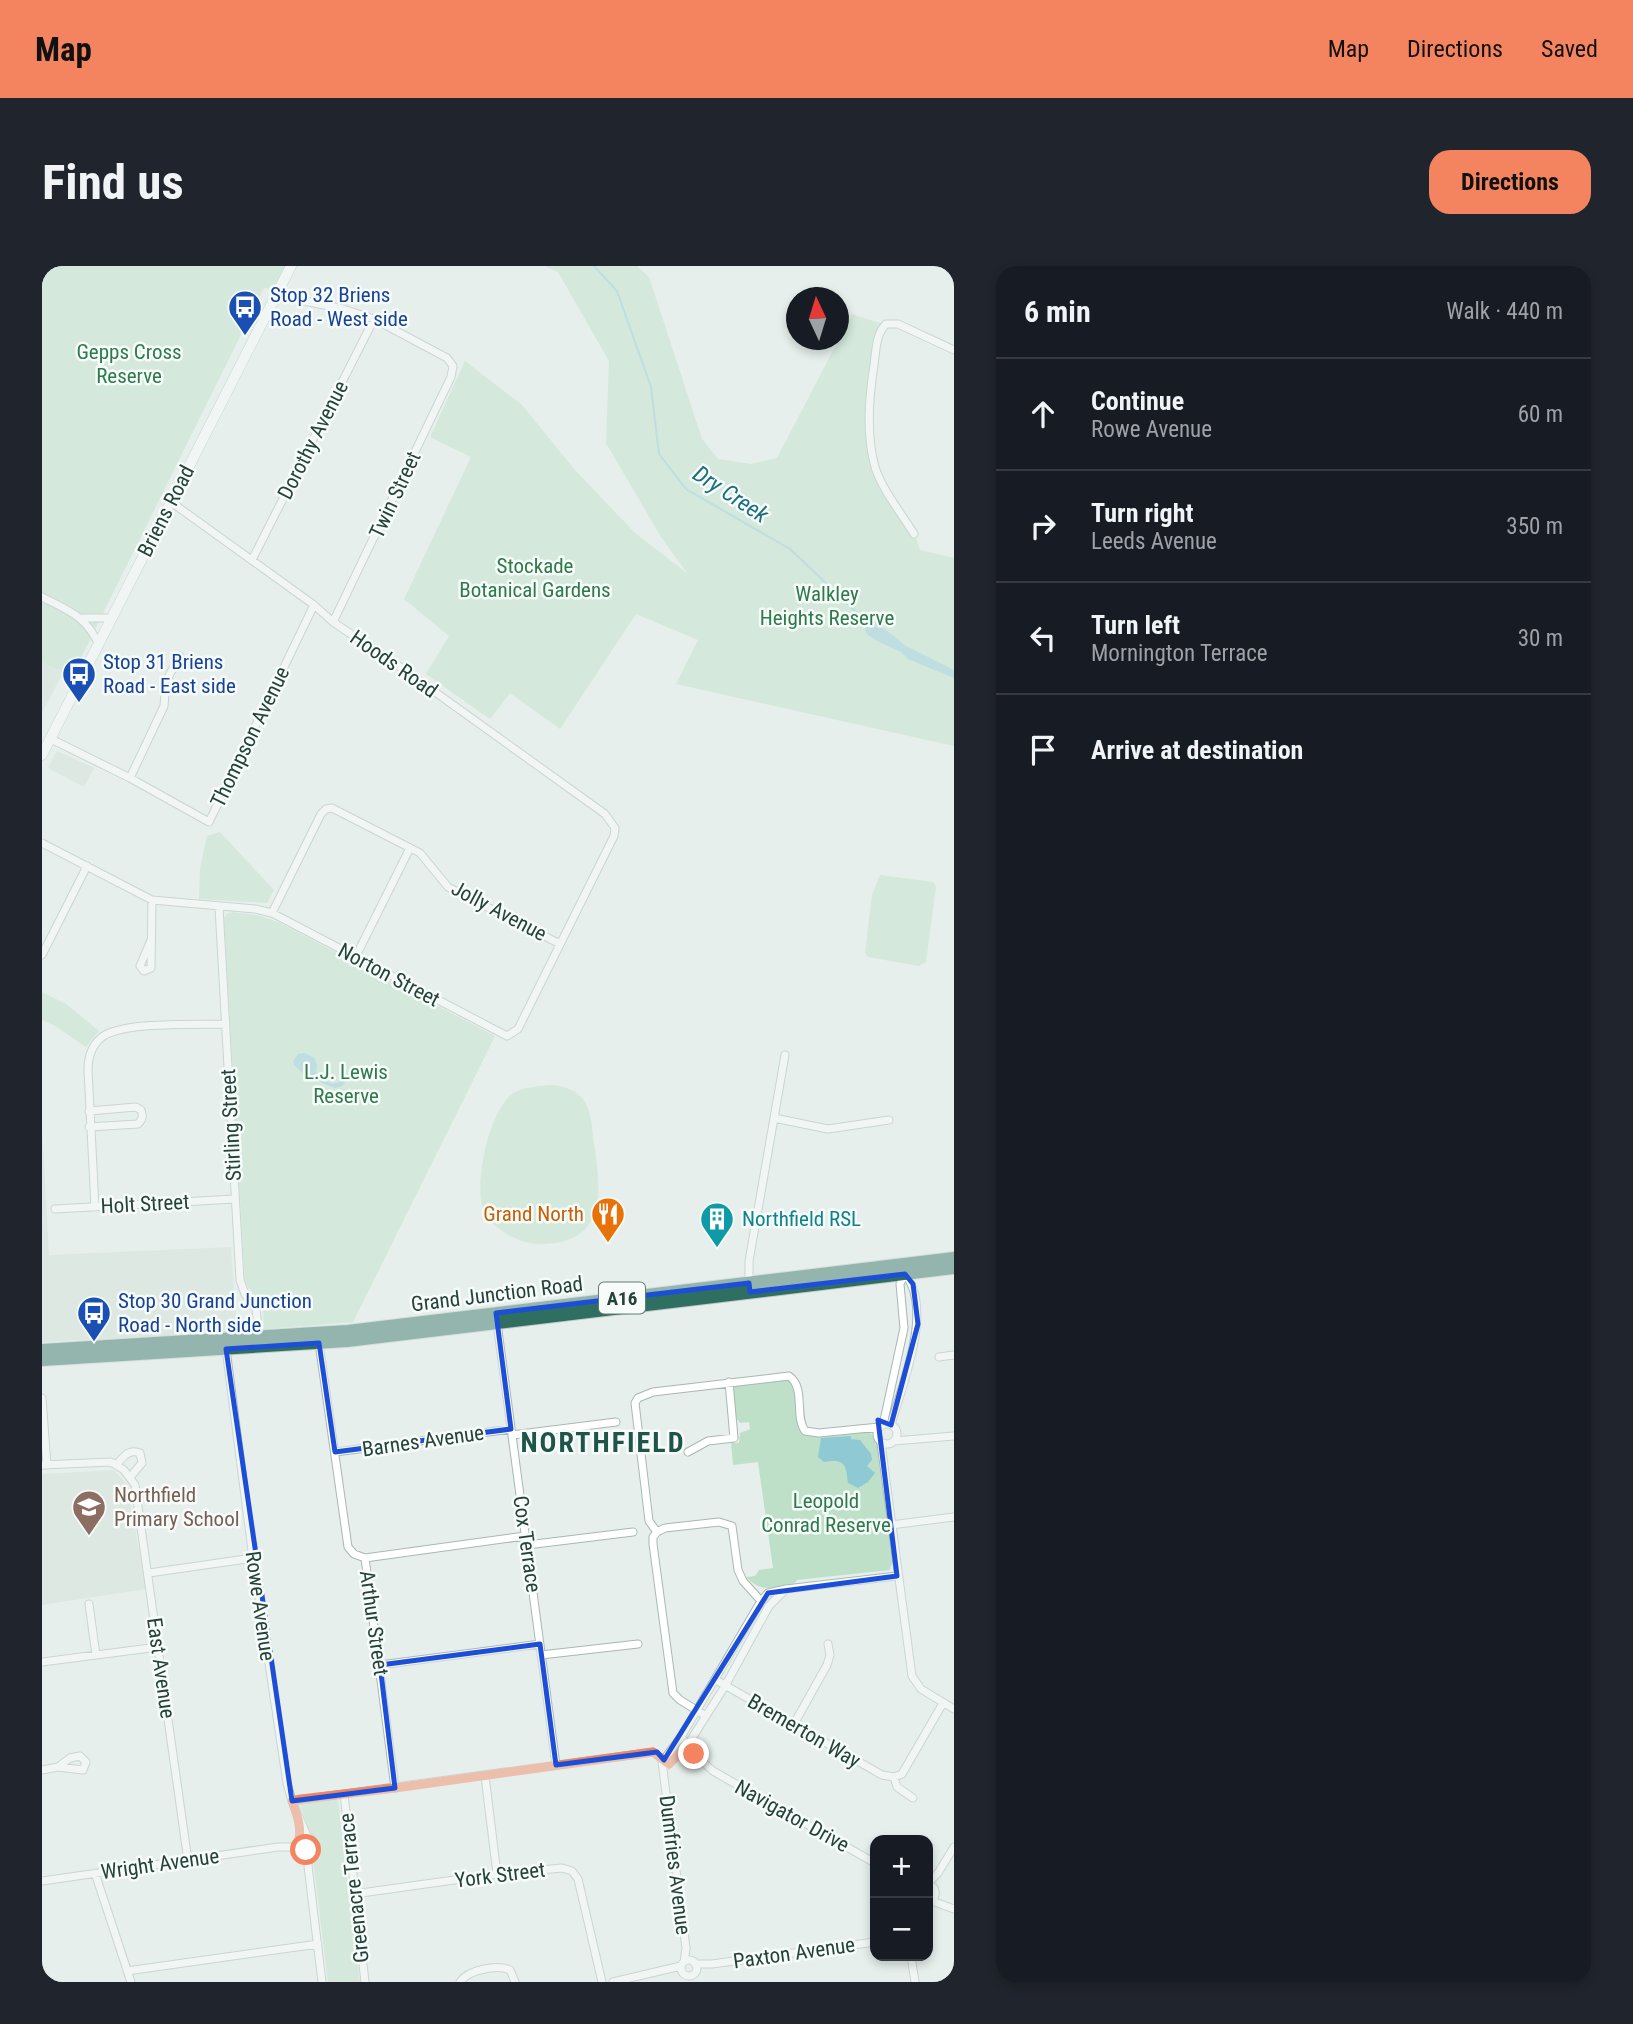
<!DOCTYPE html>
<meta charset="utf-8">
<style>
:root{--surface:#171b24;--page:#20242c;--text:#f1f3f6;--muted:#9ea1a6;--line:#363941;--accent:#f4845f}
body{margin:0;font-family:"Roboto Condensed",sans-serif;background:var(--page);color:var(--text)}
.controls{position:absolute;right:21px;bottom:21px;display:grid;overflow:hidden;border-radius:14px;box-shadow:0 4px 10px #0003}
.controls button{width:63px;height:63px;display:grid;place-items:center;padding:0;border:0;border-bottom:2px solid var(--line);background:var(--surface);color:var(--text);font:35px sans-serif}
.compass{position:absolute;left:744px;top:21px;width:63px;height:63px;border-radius:50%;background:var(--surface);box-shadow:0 4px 10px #0003;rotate:356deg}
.stop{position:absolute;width:21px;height:21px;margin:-16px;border:5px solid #f4845f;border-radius:50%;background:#fff}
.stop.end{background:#f4845f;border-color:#fff;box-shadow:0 2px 7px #0008}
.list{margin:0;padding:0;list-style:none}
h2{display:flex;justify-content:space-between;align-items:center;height:91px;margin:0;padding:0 28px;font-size:30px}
h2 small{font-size:23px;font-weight:400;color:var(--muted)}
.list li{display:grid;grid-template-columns:46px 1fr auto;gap:21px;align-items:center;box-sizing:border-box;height:112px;padding:0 28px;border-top:2px solid var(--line)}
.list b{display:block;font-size:26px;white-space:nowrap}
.list p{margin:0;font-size:23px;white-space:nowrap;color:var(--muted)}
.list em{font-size:23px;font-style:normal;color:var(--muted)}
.icon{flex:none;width:38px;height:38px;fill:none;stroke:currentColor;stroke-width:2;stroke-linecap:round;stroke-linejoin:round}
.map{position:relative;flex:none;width:912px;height:1716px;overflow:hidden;border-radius:21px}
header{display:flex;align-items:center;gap:42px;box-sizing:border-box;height:98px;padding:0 35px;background:var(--accent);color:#111}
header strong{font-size:33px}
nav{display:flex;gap:38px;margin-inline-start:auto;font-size:24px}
.intro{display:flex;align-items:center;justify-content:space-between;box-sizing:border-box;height:168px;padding:0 42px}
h1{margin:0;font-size:49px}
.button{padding:18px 32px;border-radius:21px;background:var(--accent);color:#111;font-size:24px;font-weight:700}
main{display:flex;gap:42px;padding:0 42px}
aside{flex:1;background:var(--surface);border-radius:21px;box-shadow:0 4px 10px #0003}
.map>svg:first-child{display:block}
.built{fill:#d4dfda}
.green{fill:#bfe0c8}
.water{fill:#8ec9d4}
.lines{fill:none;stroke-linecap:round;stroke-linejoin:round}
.stream{stroke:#8ec9d4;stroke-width:2}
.street-casing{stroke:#a8b8b2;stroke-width:9}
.secondary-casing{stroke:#a4bbb3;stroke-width:11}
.highway-casing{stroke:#c2cac8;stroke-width:14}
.street{stroke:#fff;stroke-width:7}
.secondary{stroke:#fff;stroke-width:10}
.highway{stroke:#2f6f62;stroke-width:12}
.route{stroke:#f4845f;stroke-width:9}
.marked{fill:none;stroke:#1d4ed8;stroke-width:5;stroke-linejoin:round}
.labels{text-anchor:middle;stroke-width:5;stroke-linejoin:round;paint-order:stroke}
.shield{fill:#f7fbf9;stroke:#637a73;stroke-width:2}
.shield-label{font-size:19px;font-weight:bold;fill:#24423a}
.transit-label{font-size:21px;fill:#164399;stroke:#f7fbf9;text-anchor:start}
.park-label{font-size:21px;fill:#2d7a4b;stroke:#f7fbf9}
.street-label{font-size:21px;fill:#24423a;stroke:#f7fbf9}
.food-label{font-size:21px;fill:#c56008;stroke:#f7fbf9;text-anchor:end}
.culture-label{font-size:21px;fill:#0d838f;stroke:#f7fbf9;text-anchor:start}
.education-label{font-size:21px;fill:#785e54;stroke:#f7fbf9;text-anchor:start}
.water-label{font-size:23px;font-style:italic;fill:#1c6f80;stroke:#f7fbf9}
.district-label{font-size:28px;font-weight:bold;letter-spacing:2px;fill:#1f5548;stroke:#f7fbf9}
</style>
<header>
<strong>Map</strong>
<nav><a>Map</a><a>Directions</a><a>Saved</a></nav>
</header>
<div class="intro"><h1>Find us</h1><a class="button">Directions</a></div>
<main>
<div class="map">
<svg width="912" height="1716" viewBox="0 0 912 1716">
<rect width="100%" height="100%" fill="#e6efeb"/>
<path class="built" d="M 0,376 L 31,387 L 0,447 Z
M 15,485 L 52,502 L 42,521 L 6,502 Z
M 0,861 L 7,989 L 189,981 L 195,1066 L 0,1076 Z
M 72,1204 L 85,1218 L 104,1323 L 0,1339 L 0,1208 Z"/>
<path class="green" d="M 0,0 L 249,0 L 238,24 L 222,22 L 30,410 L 0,396 Z
M 503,0 L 595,0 L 607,11 L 660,173 L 676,193 L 709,198 L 735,192 L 810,48 L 843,59 L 833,94 L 827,148 L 837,212 L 872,268 L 878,284 L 912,292 L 912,480 L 634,418 L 656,374 L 594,348 L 518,463 L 468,427 L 448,453 L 384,408 L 407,370 L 362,333 L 429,191 L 388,171 L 423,95 L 480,139 L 533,204 L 593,267 L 646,308 L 619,271 L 564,177 L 567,95 L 516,6 Z
M 178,566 L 232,624 L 225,637 L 157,633 L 158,602 L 165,570 Z
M 838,609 L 891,616 L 894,621 L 884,696 L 877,700 L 826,691 L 823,687 L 830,629 Z
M 190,646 L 219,650 L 238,657 L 453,770 L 311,1056 L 222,1063 L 221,1043 L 203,1016 L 182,652 L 185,648 Z
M 0,726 L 24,738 L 57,765 L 44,781 L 13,760 L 0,754 Z
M 506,819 C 520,819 535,823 543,836 C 550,848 550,865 552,878 C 558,917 566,970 513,977 C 493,980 479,977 462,966 C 453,960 445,953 441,943 C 432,917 447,845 470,828 C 479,821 495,821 506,819 Z
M 744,1112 L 752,1120 L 757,1159 L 760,1165 L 824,1165 L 833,1170 L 837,1178 L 851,1294 L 848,1304 L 755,1314 L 753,1317 C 731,1320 722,1329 704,1311 L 713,1310 L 717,1304 L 731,1302 L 716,1196 L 691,1199 L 689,1177 L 697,1177 L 698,1167 L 708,1163 L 707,1156 L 698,1157 L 694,1152 L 691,1122 L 693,1120 Z
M 294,1532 L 296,1535 L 318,1716 L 286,1716 L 270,1585 L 273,1572 L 268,1566 L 258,1539 L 260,1535 Z"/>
<path class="water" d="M 830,353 L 864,380 L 912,404 L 912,412 L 866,393 L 859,386 L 833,374 L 825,368 L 822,361 Z
M 263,787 L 272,792 L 275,799 L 274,807 C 289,820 293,822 308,807 L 309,810 L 300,820 L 293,822 L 280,817 L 272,809 L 263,809 L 252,799 L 251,795 L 256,788 Z
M 809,1170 L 809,1173 L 818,1174 L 829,1188 L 830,1194 L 825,1200 L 833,1207 L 826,1216 L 816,1222 L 806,1217 C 804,1197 802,1193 782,1196 L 776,1191 L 779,1172 Z"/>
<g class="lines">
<path class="stream" d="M 552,0 L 575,25 L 609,121 L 617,188 L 644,223 L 748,283 L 827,358"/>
<g class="street-casing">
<path id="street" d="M 234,29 L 301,43 L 332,53 L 405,92 L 411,100 L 409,111 L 291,356
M 872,268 C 860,248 837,220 832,197 C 824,165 827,131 832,99 C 834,84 834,68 844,58 L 856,58 L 912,84
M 210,294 L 332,53
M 0,331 C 27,345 44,350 57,379
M 41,352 L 71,352
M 9,473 L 88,512 L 167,556 L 272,339
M 88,512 L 122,440 L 124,415 L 138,390
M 0,577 L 110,634 L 213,643 L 230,647 L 465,770 L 476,763 L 572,570 L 573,562 L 563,548 L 361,403 L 291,356 L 272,339 L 129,236
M 177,641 L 198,1014 L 203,1028 L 214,1043 L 217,1071
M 230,647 L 279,548 L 284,543 L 290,542 L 378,587 L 406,621 L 518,678
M 109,674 L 98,700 L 102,705 L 109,702 L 110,634
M 0,689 L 45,600
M 313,692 L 368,582
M 47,845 L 94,841 L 99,844 C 101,850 101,853 96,858 L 47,861
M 732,852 L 786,863 L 847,854
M 53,941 L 46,804 C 46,792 50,779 60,771 C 82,755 155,759 184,758
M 13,943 L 193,933
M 707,1020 L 707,995 L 743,789
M 455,1057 L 514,1499
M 277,1077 L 306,1281 L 312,1288 L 323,1292 L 353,1522
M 184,1083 L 211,1292 L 245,1517 L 250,1535 L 265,1570
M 897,1091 L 912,1089
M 0,1132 L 5,1199
M835 1168a10 10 0 1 1 20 0a10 10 0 1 1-20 0Z
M 841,1159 L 862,1062 L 858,1018 L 863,1008 C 892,1044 860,1118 849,1159
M 470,1169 L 574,1156
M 852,1175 L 912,1170
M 839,1177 L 870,1410 L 879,1423 L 912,1443
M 293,1186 L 469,1163
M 646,1186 L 666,1175 L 692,1172 L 687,1116
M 0,1199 L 69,1196 L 82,1204 L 93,1219 L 146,1595
M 74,1199 C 81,1192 86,1182 98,1187 L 100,1197 L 89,1210
M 849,1259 L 912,1251
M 615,1266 L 623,1262 L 677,1256 L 690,1260 L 696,1304 L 701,1315 L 719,1335
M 485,1279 L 591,1266
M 323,1292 L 483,1270
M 107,1307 L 211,1292
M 47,1338 L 54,1389
M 499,1389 L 596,1378
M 0,1396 L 116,1381
M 338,1399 L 498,1378
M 674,1414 L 840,1509 L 852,1511 L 860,1508 L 901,1437
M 664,1450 L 638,1434 L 631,1427 L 611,1278 L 611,1271 L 615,1266 L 607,1255 L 593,1137 L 596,1132 L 611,1126 L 747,1110 C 764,1122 752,1149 763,1165 L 777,1167 L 837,1161
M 752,1458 L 785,1399 L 788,1389 L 786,1378
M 639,1471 L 652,1488 L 671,1505 L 833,1597
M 626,1499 L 631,1492 L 645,1480 L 683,1420 L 727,1340 L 743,1324
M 0,1504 L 16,1501 L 41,1504 L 44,1496 L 38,1490 L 28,1492 L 16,1501
M 443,1510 L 455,1608
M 852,1511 L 855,1521 L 871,1532
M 302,1528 L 323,1716
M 250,1535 L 611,1486 L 627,1498
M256 1577a7 7 0 1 1 14 0a7 7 0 1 1-14 0Z
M 268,1582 L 266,1600 L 280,1716
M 53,1607 L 89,1716
M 0,1615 L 236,1581 L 257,1581
M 886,1617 L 896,1607 L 912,1581
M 886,1618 L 892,1622 C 895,1629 892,1634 886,1637
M 312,1628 L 455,1608 L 520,1602 L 530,1605 L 536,1613 L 560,1716
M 890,1635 L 912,1643
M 869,1690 L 873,1716
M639 1702a8 8 0 1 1 16 0a8 8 0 1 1-16 0Z
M 642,1696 L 644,1682 L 620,1496 L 639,1471 L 719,1335 L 726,1327 L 744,1323 L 855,1310
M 653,1698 L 670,1698 L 833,1676
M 85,1705 L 276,1678
M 418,1716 C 426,1704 455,1698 468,1704 L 473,1716
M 571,1716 L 639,1700"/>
</g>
<g class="secondary-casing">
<path id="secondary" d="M 0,489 L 249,0"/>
</g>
<g class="highway-casing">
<path id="highway" d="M 0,1084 L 306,1065 L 912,992
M 0,1094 L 305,1075 L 912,1002"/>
</g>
<use href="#street" class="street"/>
<use href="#secondary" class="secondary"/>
<use href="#highway" class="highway"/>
</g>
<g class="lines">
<path class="route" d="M 264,1584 L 258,1582 L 256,1579 C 260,1563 256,1551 250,1535 L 259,1533 L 353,1522 L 611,1486 L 627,1498 L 645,1480 L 652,1488"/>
</g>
<path d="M0 0H912V1716H0ZM 863,1008 L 871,1018 L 876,1058 L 849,1159 L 836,1154 L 855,1310 L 726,1327 L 622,1494 L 615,1486 L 514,1499 L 498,1378 L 338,1399 L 353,1522 L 250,1535 L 184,1083 L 277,1077 L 293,1186 L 469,1163 L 454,1047 L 707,1017 L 708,1026 Z" fill="#e6efeb" fill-opacity=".55" fill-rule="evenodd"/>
<path class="marked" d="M 863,1008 L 871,1018 L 876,1058 L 849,1159 L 836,1154 L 855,1310 L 726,1327 L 622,1494 L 615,1486 L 514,1499 L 498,1378 L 338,1399 L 353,1522 L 250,1535 L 184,1083 L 277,1077 L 293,1186 L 469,1163 L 454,1047 L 707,1017 L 708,1026 Z"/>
<defs>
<g id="bus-pin" transform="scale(1.75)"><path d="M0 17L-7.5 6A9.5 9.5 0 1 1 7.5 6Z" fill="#1a4fb4" stroke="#f7fbf9"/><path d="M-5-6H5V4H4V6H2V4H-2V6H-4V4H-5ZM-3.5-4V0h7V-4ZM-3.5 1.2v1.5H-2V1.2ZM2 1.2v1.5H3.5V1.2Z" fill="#fff"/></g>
<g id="restaurant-pin" transform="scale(1.75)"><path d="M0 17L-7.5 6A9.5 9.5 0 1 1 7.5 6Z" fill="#e8710a" stroke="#f7fbf9"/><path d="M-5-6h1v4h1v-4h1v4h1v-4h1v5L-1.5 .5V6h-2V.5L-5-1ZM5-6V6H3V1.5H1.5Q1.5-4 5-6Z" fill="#fff"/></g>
<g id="building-pin" transform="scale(1.75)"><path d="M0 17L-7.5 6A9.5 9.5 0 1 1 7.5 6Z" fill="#0f9aa8" stroke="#f7fbf9"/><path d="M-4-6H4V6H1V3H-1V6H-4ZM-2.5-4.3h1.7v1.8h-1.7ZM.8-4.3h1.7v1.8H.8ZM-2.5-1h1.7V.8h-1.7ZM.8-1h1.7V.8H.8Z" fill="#fff"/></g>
<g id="school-pin" transform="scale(1.75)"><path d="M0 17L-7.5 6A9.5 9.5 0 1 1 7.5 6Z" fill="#8d6e63" stroke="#f7fbf9"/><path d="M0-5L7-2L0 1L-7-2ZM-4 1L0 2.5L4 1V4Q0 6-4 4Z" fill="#fff"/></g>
</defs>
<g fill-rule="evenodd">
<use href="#bus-pin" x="203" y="41"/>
<use href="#bus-pin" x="37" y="408"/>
<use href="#restaurant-pin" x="566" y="948"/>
<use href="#building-pin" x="675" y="953"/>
<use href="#bus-pin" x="52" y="1047"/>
<use href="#school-pin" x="47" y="1241"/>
</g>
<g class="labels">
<rect class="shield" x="557" y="1016.5" width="46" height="31" rx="5"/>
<g class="shield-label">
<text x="580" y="1039">A16</text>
</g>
<g class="transit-label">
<text x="228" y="36">Stop 32 Briens<tspan x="228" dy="24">Road - West side</tspan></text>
<text x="61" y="403">Stop 31 Briens<tspan x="61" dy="24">Road - East side</tspan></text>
<text x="76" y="1042">Stop 30 Grand Junction<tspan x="76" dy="24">Road - North side</tspan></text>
</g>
<g class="park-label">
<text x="87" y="93">Gepps Cross<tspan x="87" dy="24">Reserve</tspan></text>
<text x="493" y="307">Stockade<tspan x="493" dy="24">Botanical Gardens</tspan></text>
<text x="785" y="335">Walkley<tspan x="785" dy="24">Heights Reserve</tspan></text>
<text x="304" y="813">L.J. Lewis<tspan x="304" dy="24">Reserve</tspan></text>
<text x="784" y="1242">Leopold<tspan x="784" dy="24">Conrad Reserve</tspan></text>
</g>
<g class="street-label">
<text transform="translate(271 174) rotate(-63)" y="7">Dorothy Avenue</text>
<text transform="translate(353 229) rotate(-65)" y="7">Twin Street</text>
<text transform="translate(124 245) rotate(-63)" y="7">Briens Road</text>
<text transform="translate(352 398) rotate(35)" y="7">Hoods Road</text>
<text transform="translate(208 471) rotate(-64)" y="7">Thompson Avenue</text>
<text transform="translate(457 645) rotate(28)" y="7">Jolly Avenue</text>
<text transform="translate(347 709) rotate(28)" y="7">Norton Street</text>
<text transform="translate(189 859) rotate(-93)" y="7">Stirling Street</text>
<text transform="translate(103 938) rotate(-3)" y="7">Holt Street</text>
<text transform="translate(455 1028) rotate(-7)" y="7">Grand Junction Road</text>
<text transform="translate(381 1175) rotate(-8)" y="7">Barnes Avenue</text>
<text transform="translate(485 1278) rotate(82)" y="7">Cox Terrace</text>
<text transform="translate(218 1340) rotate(82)" y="7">Rowe Avenue</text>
<text transform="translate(332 1357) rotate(82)" y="7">Arthur Street</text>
<text transform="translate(119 1402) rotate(82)" y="7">East Avenue</text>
<text transform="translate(762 1465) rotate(30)" y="7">Bremerton Way</text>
<text transform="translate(750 1550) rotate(29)" y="7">Navigator Drive</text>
<text transform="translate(118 1598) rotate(-8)" y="7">Wright Avenue</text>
<text transform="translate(633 1599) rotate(83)" y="7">Dumfries Avenue</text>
<text transform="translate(458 1609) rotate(-7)" y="7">York Street</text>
<text transform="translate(312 1622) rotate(-96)" y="7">Greenacre Terrace</text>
<text transform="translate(752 1687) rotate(-8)" y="7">Paxton Avenue</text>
</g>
<g class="food-label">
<text x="542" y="955">Grand North</text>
</g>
<g class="culture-label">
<text x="700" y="960">Northfield RSL</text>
</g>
<g class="education-label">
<text x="72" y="1236">Northfield<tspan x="72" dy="24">Primary School</tspan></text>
</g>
<g class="water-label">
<text transform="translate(689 228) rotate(33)" y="8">Dry Creek</text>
</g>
<g class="district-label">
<text x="561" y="1186">NORTHFIELD</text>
</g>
</g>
</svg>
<div class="controls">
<button>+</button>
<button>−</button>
</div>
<svg class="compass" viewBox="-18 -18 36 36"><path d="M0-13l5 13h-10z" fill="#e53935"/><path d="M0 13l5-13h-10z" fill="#9ea1a6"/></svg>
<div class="stop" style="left:264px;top:1584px"></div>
<div class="stop end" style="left:652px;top:1488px"></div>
</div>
<aside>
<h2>6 min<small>Walk · 440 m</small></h2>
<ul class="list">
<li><svg class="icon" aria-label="ahead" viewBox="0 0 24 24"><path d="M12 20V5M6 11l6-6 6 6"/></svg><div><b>Continue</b><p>Rowe Avenue</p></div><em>60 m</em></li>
<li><svg class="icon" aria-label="right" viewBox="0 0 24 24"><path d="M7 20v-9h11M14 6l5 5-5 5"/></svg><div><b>Turn right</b><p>Leeds Avenue</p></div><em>350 m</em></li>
<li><svg class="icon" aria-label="left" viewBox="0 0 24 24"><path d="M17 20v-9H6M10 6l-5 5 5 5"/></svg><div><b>Turn left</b><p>Mornington Terrace</p></div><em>30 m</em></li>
<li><svg class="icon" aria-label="arrive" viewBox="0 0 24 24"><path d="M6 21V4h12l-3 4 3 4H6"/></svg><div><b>Arrive at destination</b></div></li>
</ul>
</aside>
</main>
